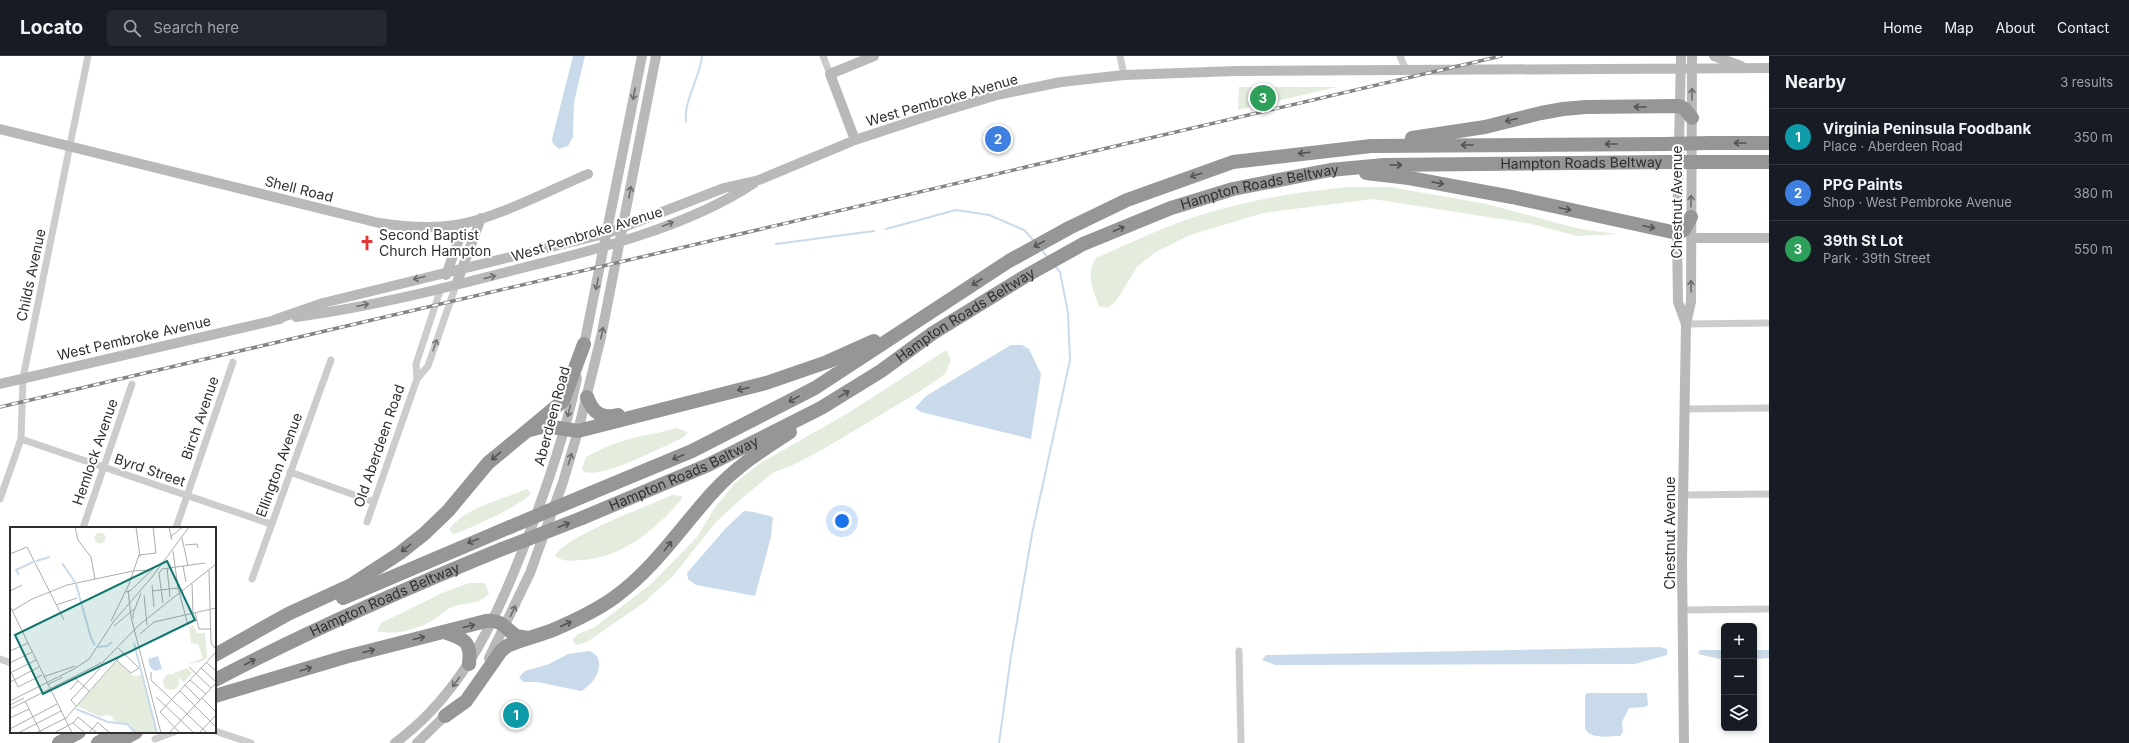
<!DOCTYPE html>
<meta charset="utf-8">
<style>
:root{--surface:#171b24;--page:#242831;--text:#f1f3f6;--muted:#9ea1a6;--line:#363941;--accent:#ea580c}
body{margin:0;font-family:Inter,sans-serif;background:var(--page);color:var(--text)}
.controls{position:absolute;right:12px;bottom:12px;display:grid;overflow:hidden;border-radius:6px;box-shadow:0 2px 6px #0003}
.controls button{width:36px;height:36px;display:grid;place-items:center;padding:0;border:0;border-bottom:1px solid var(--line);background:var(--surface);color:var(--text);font:20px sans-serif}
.you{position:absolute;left:842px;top:465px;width:14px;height:14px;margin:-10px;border:3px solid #fff;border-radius:50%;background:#1a73e8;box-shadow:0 0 0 6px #1a73e833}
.badge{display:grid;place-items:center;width:26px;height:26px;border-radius:50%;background:var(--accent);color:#fff;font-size:13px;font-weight:700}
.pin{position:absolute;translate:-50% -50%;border:2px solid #fff;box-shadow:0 1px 4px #0006}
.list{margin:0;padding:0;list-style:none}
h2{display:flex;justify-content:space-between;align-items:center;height:52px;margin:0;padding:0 16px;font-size:17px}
h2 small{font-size:13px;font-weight:400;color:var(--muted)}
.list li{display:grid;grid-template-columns:26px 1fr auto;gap:12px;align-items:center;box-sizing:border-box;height:56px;padding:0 16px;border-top:1px solid var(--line)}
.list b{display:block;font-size:15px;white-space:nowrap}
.list p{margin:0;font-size:13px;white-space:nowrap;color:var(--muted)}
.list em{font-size:13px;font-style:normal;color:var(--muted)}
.icon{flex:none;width:22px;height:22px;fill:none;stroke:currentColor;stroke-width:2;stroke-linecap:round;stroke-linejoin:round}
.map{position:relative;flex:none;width:1769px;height:687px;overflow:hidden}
header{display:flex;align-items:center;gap:24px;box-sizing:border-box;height:56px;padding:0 20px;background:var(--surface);border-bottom:1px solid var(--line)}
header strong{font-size:19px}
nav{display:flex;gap:22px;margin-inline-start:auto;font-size:14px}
.search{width:280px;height:36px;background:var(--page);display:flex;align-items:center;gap:10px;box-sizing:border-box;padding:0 14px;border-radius:6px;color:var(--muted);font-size:15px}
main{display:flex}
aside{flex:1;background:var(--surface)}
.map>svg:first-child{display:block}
.green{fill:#e3ecdd}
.water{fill:#c9dbeb}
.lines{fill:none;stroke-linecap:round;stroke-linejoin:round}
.stream{stroke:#c9dbeb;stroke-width:2}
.street{stroke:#ccc;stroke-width:7}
.secondary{stroke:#b9b9b9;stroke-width:10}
.highway{stroke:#969696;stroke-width:14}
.rail-casing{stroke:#848484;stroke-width:3.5}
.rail{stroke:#fff;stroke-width:2;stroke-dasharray:6;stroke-linecap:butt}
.highway-bridge{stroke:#969696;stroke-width:14}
.oneway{stroke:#6d6d6d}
.oneway2{stroke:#535353}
.oneway3{stroke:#767676}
.labels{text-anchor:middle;stroke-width:4;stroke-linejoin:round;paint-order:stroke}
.street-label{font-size:14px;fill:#2f2f2f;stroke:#fff}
.poi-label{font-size:14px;fill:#2f2f2f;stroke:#fff;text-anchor:start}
.inset-river{fill:none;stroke:#c9dbeb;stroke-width:2}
.inset-road{fill:none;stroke:#acacac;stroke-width:1}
.view{fill:#0f766e;fill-opacity:0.15;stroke:#0f766e;stroke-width:2}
.inset-edge{fill:none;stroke:#2f2f2f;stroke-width:2}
</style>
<header>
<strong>Locato</strong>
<div class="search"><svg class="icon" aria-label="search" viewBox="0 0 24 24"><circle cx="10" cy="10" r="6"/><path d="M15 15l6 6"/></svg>Search here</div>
<nav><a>Home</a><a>Map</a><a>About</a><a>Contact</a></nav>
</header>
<main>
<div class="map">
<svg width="1769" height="687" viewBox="0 0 1769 687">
<rect width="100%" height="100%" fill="#fff"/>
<path class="green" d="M 1239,31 L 1337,31 L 1238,54 Z
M 1348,131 L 1390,131 L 1487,148 L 1580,173 L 1617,178 L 1577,180 L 1532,168 L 1373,143 L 1263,157 L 1190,179 L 1154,197 L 1137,211 L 1116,245 L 1108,252 L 1099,250 C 1093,234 1085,217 1096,202 C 1122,191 1148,178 1175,168 C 1227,148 1292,136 1348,131 Z
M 946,294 L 951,304 L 945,318 L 922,334 L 820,395 L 791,410 L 774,416 L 742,442 L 716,466 L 673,520 L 642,548 L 587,586 L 576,589 L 572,584 L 578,578 L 595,571 L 651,528 L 698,480 L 713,454 L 735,427 L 759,408 L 848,357 Z
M 676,372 L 688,376 L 684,381 C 662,391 605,422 584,416 L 582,412 L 586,401 C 601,393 616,386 633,382 C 647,378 662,377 676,372 Z
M 527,433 L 531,437 C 526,447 466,475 453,478 L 449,473 C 470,449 499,445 527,433 Z
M 672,439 L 682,440 L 681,444 C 656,473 622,502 581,504 C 571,505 564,506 555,500 C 564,480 649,450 672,439 Z
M 469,527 L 485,527 L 489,537 C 478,551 463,545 448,553 C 443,556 438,561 433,564 C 418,573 394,580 377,575 L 381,567 L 442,537 Z"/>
<path class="water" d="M 573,0 L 585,0 L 574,46 L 573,81 L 568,90 L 559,93 L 553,88 L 552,83 Z
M 1011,289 L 1022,289 L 1029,293 L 1041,318 L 1031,383 L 921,356 L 915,352 L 926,340 Z
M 744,455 L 754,456 L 773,461 L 771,481 L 755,540 L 696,529 L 688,523 L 687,517 L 725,473 Z
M 1660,591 L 1667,593 L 1667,599 L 1635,608 L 1275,609 L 1262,604 L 1266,599 Z
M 1700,594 L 1724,594 L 1724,604 L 1698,598 Z
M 1754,594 L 1769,594 L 1769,602 L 1754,603 Z
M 590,595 C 609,603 595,629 581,635 L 537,626 L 523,626 L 519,621 L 525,615 L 549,608 L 568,598 Z
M 1587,637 L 1647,637 L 1648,649 L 1645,651 L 1629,652 L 1622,666 L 1623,676 L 1620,680 C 1609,680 1590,684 1585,672 L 1585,640 Z"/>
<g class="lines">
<path class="stream" d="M 686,66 C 683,47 700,21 702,0
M 886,173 L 956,154 L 989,159 L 1024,174 L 1034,185
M 776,188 L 874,175
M 1041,193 L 1048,202
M 999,687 L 1011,600 L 1032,478 L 1070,304 L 1068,257 L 1060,216 L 1055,210"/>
<path class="street" d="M 823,0 L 830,18
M 1120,0 L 1124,19
M 1400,0 L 1406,14
M 1686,268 L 1769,267
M 417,323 L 416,308 L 441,232
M 1686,353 L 1769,352
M 21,383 L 271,468
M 290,416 L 374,446
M 1684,439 L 1769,438
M 0,443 L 21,383 L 23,322 L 88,0
M 367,466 L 417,323 L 428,310 L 456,229
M 83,472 L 132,328
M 176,472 L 233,306
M 252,523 L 331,304
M 1683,554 L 1769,553
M 1239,595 L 1241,687
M 0,603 L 11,607
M 215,675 L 251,687
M 155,683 L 174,676"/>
<path class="secondary" d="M 1681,0 L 1677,177 L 1678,246 L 1686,268
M 1714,0 L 1741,10
M 0,73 L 379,167 C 405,171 430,173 456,169 C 497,162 548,135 588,118
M 855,84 L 830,18 L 874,0
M 1691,182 L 1769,182
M 446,219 L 465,167
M 456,229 L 481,162
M 296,261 C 371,251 445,232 518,213 C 595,194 688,171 754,127
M 274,264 L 323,247 L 608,177 L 724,132 L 759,124 L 855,84 L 934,58 L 997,39 L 1061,26 L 1124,19 L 1236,15 L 1769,12
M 583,294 L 642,0
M 0,328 L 280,263
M 489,602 L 530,517 L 563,426 L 578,375 L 601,281 L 656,0
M 395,687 C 466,635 500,555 530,475 C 549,425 566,375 577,322
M 417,687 L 450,655
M 1684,687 L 1682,506 L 1686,268 L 1691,246 L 1692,0"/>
<g class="highway">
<path d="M 1412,82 L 1485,71 L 1541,57 L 1563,53 L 1586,51 L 1679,50 L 1685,53 L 1692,62"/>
<path d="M 1711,87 L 1769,87"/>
<path d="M 1711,106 L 1769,106"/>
<path d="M 1366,117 L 1409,122 L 1512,141 L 1677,177 L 1684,174 L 1691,161"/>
<path d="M 587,341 C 593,357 601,363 618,359"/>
<path d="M 530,374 L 545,370 L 578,375 L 766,327 L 827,306 L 874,285"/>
<path d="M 591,437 L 692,395 L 815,332 L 1009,205 L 1069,172 L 1127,144 L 1233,106 L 1371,90 L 1664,88"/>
<path id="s1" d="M 582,462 L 708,409 L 821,352 L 881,315 L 933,277 L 1024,221 L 1083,188 L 1171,152 L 1233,133 L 1330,114 L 1384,109 L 1663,106"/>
<path d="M 343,542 L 510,471"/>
<path d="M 444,576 C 464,583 472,585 469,608"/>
<path d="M 215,599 L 288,558 L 351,529 L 400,497 L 424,478 L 448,455 L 488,407 L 563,345 L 584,288"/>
<path id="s2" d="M 215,624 C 308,575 404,533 502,493"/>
<path d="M 215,640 L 345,601 L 486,565 C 501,563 505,572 516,580 L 528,582"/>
<path d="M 445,660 L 466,645 L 501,595 L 507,590 C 522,583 538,580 553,574 C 574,565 596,555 615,541 C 655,512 681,471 714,435 C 736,411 762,394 790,376"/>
<path d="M 59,687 L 79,676"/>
<path d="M 98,687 L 118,676"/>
<path d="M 116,687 L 136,676"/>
</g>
<g class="rail-casing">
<path id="rail" d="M 0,351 L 1501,0"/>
</g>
<use href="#rail" class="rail"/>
<path class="highway-bridge" d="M 1664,88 L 1711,87
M 1663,106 L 1711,106
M 510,471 L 591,437
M 502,493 L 582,462"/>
</g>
<defs><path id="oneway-shaft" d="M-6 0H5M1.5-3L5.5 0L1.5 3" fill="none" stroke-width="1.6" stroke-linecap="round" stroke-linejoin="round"/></defs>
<g class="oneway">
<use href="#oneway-shaft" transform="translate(634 38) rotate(101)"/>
<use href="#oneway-shaft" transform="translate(1692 38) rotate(-90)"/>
<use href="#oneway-shaft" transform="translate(630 136) rotate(-79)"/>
<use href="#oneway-shaft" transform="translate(1691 145) rotate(-89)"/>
<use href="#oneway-shaft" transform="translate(668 168) rotate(-21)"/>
<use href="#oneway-shaft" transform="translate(490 221) rotate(-14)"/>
<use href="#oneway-shaft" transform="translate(419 222) rotate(166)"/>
<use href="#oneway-shaft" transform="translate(597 228) rotate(102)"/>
<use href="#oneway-shaft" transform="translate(1691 230) rotate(-90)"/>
<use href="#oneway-shaft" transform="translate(363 249) rotate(-12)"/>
<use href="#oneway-shaft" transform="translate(602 277) rotate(-78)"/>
<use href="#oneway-shaft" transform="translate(569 355) rotate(104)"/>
<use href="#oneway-shaft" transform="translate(570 403) rotate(-72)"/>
<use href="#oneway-shaft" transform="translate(513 555) rotate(-65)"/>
<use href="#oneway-shaft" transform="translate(456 626) rotate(127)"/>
</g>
<g class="oneway2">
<use href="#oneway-shaft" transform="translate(1640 51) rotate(180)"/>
<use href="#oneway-shaft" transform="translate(1511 64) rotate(166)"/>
<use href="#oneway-shaft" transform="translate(1740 87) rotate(180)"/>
<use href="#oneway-shaft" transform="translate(1611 88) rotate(180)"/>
<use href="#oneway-shaft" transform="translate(1467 89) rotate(180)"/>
<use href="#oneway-shaft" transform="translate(1304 97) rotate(173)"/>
<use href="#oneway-shaft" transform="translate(1396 109)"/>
<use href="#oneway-shaft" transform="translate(1196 119) rotate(162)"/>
<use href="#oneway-shaft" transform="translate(1438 127) rotate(11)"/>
<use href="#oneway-shaft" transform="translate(1565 153) rotate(12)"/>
<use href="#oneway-shaft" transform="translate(1649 171) rotate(12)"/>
<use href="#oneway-shaft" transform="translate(1119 173) rotate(-23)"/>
<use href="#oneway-shaft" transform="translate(1039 188) rotate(151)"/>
<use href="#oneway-shaft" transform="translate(977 226) rotate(147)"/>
<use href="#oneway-shaft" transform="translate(743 333) rotate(166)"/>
<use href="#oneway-shaft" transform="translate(844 338) rotate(-32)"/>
<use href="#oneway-shaft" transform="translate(794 343) rotate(151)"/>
<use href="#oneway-shaft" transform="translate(496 400) rotate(139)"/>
<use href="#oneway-shaft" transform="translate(678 401) rotate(157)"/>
<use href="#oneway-shaft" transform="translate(564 469) rotate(-21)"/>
<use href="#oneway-shaft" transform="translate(473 485) rotate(158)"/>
<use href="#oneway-shaft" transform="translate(668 490) rotate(-51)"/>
<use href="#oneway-shaft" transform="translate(406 492) rotate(142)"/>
<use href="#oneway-shaft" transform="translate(566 568) rotate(-24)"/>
<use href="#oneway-shaft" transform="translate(469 570) rotate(-14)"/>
<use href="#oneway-shaft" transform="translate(419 582) rotate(-14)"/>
<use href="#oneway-shaft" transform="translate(369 595) rotate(-15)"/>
<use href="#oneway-shaft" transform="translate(250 606) rotate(-28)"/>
<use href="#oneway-shaft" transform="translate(306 613) rotate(-17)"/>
</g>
<use class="oneway3" href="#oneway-shaft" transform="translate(435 289) rotate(-71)"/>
<defs>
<g id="church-bare" transform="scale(1.2)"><path d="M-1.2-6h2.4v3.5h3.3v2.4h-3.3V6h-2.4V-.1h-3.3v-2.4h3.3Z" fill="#e13835" stroke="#fff" stroke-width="2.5" paint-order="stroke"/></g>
</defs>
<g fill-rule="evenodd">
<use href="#church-bare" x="367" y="187"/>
</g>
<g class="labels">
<g class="street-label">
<text transform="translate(942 44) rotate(-16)" y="5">West Pembroke Avenue</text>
<text dy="5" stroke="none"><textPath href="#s1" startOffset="1083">Hampton Roads Beltway</textPath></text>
<text dy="5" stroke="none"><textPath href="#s1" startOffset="759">Hampton Roads Beltway</textPath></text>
<text transform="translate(299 133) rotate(14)" y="5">Shell Road</text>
<text transform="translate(1677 146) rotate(-90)" y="5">Chestnut Avenue</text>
<text transform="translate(587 178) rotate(-17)" y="5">West Pembroke Avenue</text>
<text transform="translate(31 219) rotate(-78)" y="5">Childs Avenue</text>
<text dy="5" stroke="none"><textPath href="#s1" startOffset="435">Hampton Roads Beltway</textPath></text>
<text transform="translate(134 282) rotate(-13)" y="5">West Pembroke Avenue</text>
<text transform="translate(552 360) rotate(-75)" y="5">Aberdeen Road</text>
<text transform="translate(200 362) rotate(-71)" y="5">Birch Avenue</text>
<text transform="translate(379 390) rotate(-71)" y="5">Old Aberdeen Road</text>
<text transform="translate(95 396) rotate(-71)" y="5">Hemlock Avenue</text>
<text transform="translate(279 409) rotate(-70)" y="5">Ellington Avenue</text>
<text transform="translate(150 414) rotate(19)" y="5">Byrd Street</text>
<text dy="5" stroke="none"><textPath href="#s1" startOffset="111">Hampton Roads Beltway</textPath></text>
<text transform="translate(1670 477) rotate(-90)" y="5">Chestnut Avenue</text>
<text dy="5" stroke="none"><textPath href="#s2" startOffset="188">Hampton Roads Beltway</textPath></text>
</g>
<g class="poi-label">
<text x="379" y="184">Second Baptist<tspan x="379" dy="16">Church Hampton</tspan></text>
</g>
</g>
<g transform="translate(10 471)">
<rect width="206" height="206" fill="#fff"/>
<path d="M84.5 11a5.5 5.5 0 1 1 11 0a5.5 5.5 0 1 1-11 0ZM 183,98 L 187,106 L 195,106 L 197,131 L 192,134 L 176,138 L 193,131 L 188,117 L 181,116 L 179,100 ZM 107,134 L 123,149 L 133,148 L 147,206 L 126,206 L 119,197 L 104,194 L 102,189 L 96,188 L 91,190 L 67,179 ZM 177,141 L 182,146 L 174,155 L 163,146 ZM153 155a8 8 0 1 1 16 0a8 8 0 1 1-16 0Z" fill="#e3ecdd"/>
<path d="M 148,129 L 152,142 L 145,144 L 140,140 L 138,132 Z" fill="#c9dbeb"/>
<path class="inset-river" d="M 26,34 L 40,30M 52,36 L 65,55M 9,48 L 6,43 L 23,35M 66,57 L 81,111 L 85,118M 124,116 L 147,206M 88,120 L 97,119 L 102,115M 66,182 L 98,195 L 117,197 L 126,206"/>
<path class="inset-road" d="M 65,0 L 68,13 L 81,30 L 85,52M 126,0 L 130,30M 159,0 L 162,13M 160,10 L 173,0M 172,11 L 178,39M 175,18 L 187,17 L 188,21M 163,24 L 168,61 L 178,98M 0,27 L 17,20 L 54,93M 129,28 L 146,26 L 143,0M 173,39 L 176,55M 157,41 L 160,70M 199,43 L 201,116 L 206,122M 119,57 L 129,28M 182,57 L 183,86M 142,58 L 144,80M 118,63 L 121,90 L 151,206M 0,64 L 12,58M 142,64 L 168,61M 116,65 L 120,64 L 145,40M 134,68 L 137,98M 153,76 L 149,46 L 152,42 L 195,36M 46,78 L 67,71M 0,79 L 62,206M 2,84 L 22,72 L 57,58 L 123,44 L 140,43M 185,86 L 189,102 L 201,102M 123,92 L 123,87 L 131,66M 101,94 L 120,55M 104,99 L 124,82M 130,107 L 144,95 L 206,81M 0,124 L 18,116M 106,133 L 121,146 L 129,141 L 108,121M 0,136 L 22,125M 197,136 L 206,144M 179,140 L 201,161M 191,141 L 206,155M 1,145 L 8,160M 141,145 L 141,153 L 197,206M 0,146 L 26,133M 33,150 L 65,139M 64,150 L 79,164M 180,153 L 196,167M 0,155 L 29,140M 37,158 L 53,150M 175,158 L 190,173M 8,160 L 32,148M 60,163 L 68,154M 170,164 L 206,200M 146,170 L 184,206M 192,171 L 206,185M 0,174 L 64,142 L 79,132 L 104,94 L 142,50 L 179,0M 15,174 L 31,206M 0,178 L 14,171M 66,179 L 61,173 L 90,141M 0,182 L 93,135 L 129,98 L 206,37M 0,191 L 19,182M 87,195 L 100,206M 63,196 L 75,206M 0,202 L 47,177M 8,206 L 51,184M 26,206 L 56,191 L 113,126M 44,206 L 63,196 L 68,190 L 87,206M 79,206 L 88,195M 159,206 L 206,156M 170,206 L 150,185 L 206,125M 189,206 L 206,188"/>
<path class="view" d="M 157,34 L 185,93 L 33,167 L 5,108 Z"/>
<rect width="206" height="206" class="inset-edge"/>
</g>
</svg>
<div class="controls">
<button>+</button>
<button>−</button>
<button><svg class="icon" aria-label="layers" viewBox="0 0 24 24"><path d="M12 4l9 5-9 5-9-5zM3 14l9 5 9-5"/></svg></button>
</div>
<div class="you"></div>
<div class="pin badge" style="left:516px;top:659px;background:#0f9aa8">1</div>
<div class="pin badge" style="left:998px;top:83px;background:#3f7fe0">2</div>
<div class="pin badge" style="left:1263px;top:42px;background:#2e9e5b">3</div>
</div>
<aside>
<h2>Nearby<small>3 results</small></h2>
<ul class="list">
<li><span class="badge" style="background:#0f9aa8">1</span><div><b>Virginia Peninsula Foodbank</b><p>Place · Aberdeen Road</p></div><em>350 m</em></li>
<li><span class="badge" style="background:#3f7fe0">2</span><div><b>PPG Paints</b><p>Shop · West Pembroke Avenue</p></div><em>380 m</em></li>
<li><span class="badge" style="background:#2e9e5b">3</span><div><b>39th St Lot</b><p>Park · 39th Street</p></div><em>550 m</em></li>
</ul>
</aside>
</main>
